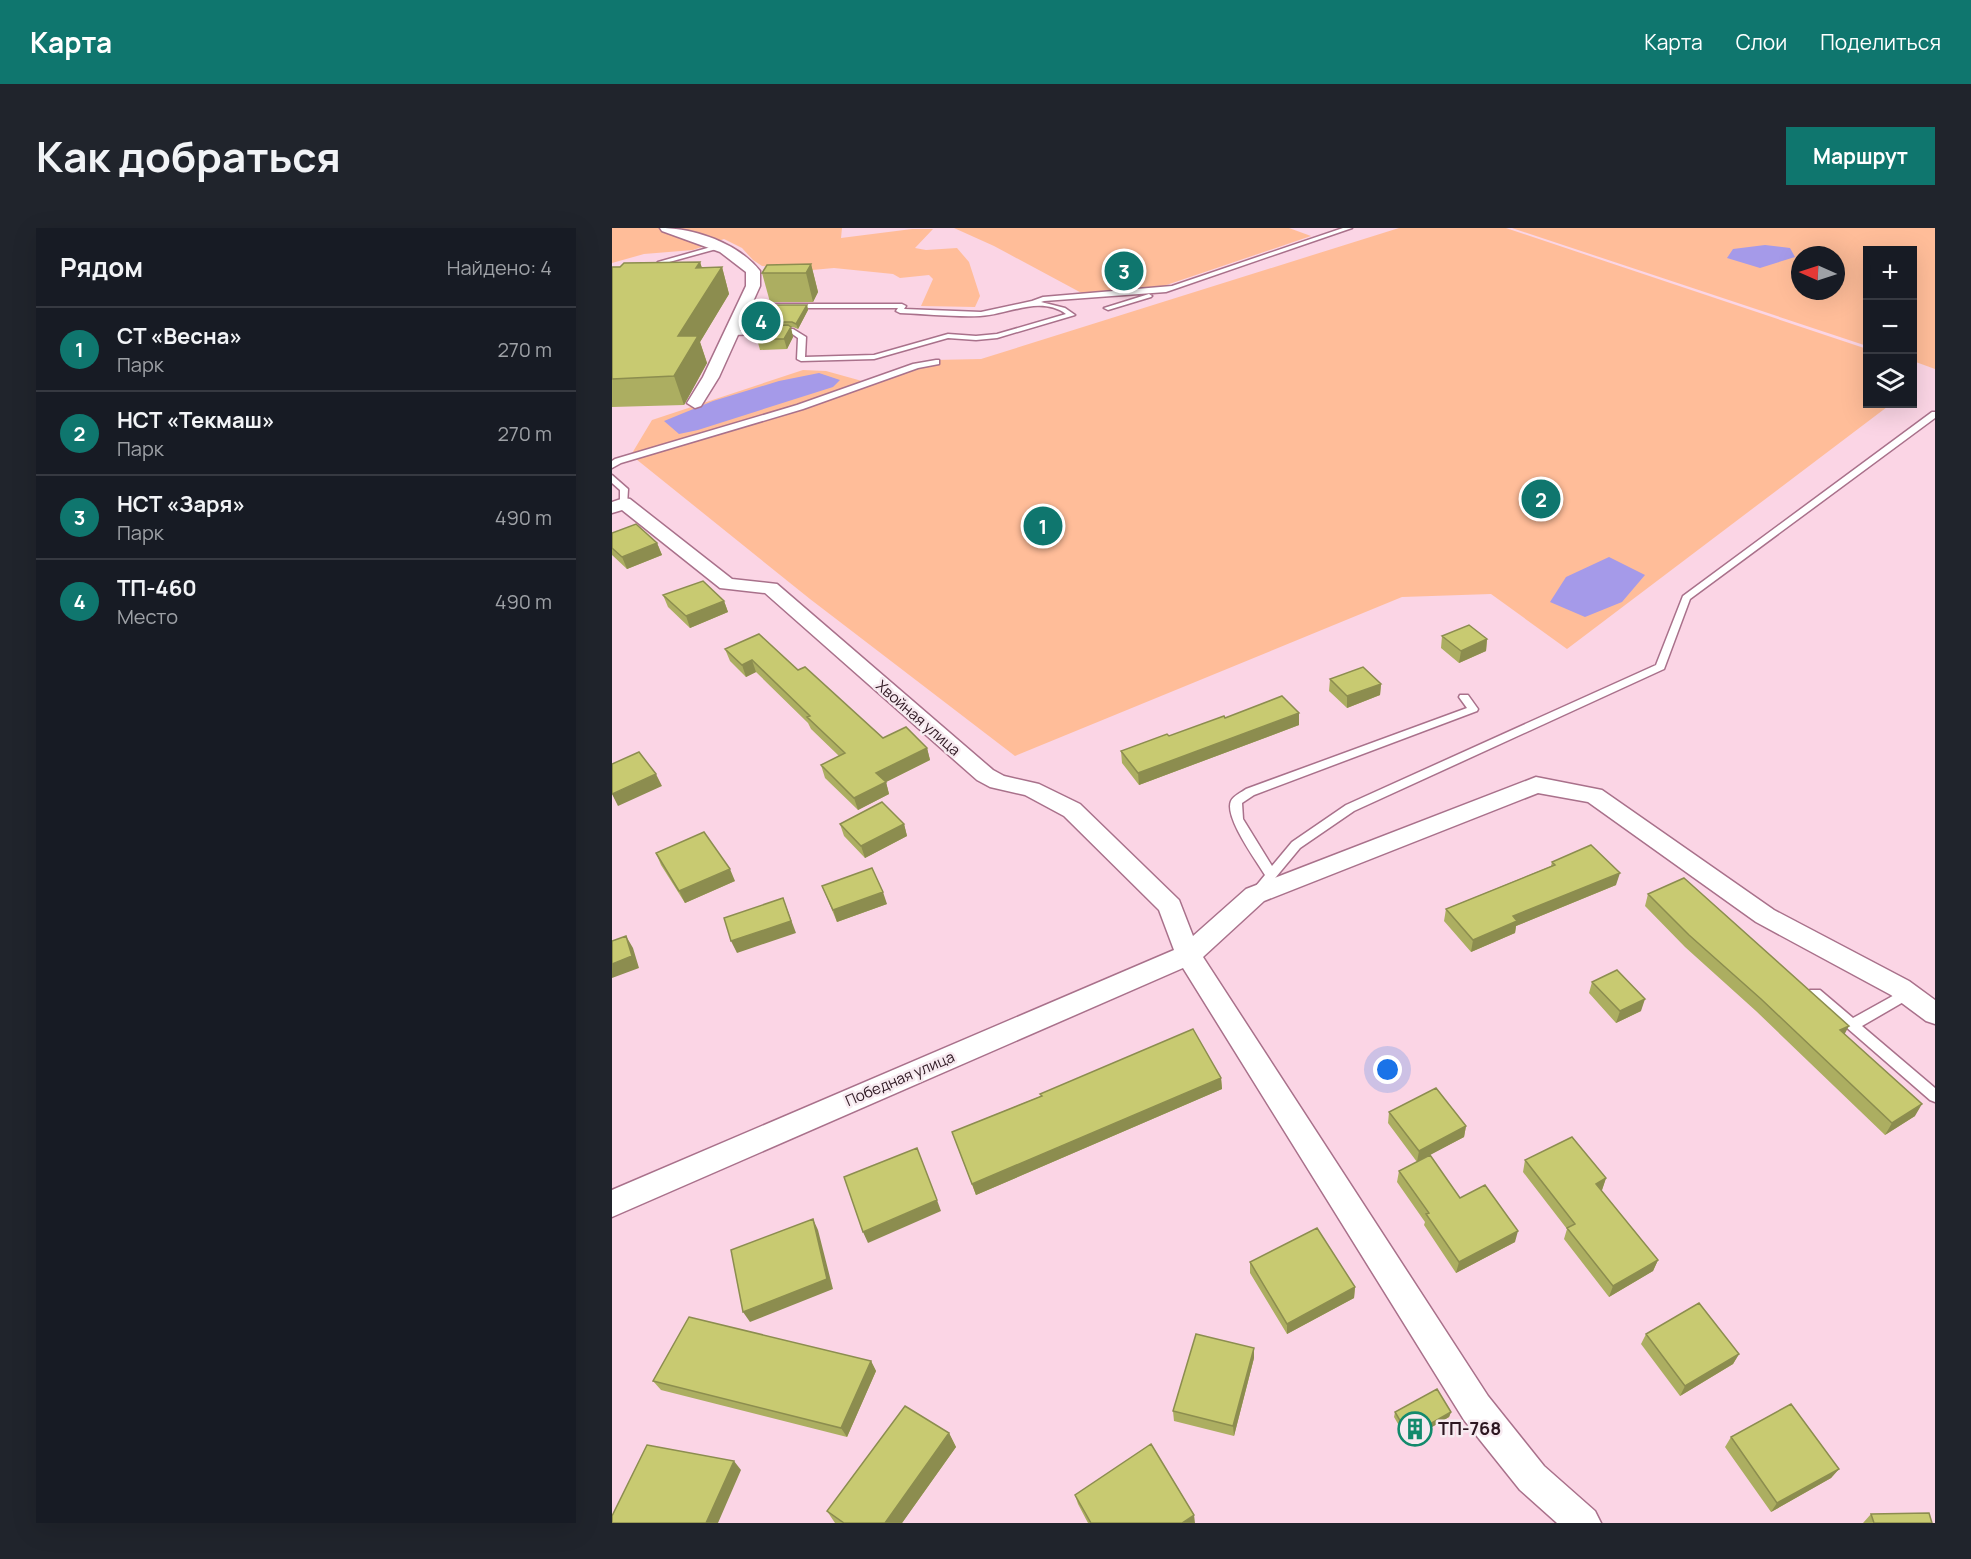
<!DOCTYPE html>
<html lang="ru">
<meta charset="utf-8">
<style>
:root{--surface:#171b24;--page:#20242c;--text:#f1f3f6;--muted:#9ea1a6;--line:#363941;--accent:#0f766e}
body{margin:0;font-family:Manrope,sans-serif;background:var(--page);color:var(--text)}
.controls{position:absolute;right:18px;top:18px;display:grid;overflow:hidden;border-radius:0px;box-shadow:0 6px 24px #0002}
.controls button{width:54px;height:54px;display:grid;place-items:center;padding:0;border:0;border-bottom:2px solid var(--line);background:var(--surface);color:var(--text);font:30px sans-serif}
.compass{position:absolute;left:1179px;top:18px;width:54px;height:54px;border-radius:50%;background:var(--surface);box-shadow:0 6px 24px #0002;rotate:273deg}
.you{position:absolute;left:776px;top:842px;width:21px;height:21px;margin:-15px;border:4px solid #fff;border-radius:50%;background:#1a73e8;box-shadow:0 0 0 9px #1a73e833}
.badge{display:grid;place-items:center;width:39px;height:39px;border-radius:50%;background:var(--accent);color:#fff;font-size:20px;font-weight:700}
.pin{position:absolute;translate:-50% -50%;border:3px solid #fff;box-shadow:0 2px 6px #0006}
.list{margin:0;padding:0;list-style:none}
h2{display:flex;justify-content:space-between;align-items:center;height:78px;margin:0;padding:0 24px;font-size:26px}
h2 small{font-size:20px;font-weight:400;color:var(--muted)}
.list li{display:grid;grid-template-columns:39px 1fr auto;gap:18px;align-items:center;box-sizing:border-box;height:84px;padding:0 24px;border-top:2px solid var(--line)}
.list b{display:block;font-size:22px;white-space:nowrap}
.list p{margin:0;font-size:20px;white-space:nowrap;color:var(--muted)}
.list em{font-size:20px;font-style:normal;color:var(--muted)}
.icon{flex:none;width:33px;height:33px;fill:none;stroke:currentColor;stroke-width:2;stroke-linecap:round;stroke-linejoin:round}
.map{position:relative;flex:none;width:1323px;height:1295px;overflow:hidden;border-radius:0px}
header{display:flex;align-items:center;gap:36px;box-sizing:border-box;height:84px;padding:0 30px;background:var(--accent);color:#fff}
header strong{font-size:28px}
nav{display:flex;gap:33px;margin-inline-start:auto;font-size:21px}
.intro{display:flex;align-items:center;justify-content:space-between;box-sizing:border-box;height:144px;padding:0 36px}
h1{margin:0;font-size:42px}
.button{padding:15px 27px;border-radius:0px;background:var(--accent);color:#fff;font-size:21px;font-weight:700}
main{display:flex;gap:36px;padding:0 36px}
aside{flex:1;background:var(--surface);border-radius:0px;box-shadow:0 6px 24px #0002}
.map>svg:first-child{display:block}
.green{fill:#ffbd99;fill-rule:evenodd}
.water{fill:#a59ae9}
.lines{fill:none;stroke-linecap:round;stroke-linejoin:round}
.lane-casing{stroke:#a9718b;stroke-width:3}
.street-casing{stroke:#a9718b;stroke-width:3}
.lane{fill:#fff;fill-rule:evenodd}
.street{fill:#fff;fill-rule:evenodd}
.wall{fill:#acae61}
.shaded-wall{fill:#8c8d4f}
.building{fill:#c8ca71;stroke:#8c8d4f;stroke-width:1.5}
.labels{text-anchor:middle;stroke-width:5;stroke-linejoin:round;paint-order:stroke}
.street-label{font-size:15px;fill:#2d1721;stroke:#f7eaf0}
.near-poi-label{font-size:18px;font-weight:bold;fill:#2d1721;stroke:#f7eaf0;text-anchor:start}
</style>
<header>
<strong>Карта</strong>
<nav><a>Карта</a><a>Слои</a><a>Поделиться</a></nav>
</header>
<div class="intro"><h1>Как добраться</h1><a class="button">Маршрут</a></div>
<main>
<aside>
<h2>Рядом<small>Найдено: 4</small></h2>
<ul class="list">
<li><span class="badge">1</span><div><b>СТ «Весна»</b><p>Парк</p></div><em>270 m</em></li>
<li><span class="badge">2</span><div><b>НСТ «Текмаш»</b><p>Парк</p></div><em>270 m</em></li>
<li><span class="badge">3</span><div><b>НСТ «Заря»</b><p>Парк</p></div><em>490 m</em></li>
<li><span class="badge">4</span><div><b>ТП-460</b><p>Место</p></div><em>490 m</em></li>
</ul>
</aside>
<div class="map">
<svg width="1323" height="1295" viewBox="0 0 1323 1295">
<rect width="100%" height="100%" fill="#fbd5e5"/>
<path class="green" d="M 0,0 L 230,0 L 229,10 L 300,1 L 321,1 L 303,20 L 314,22 L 345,20 L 357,34 L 368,68 L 363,79 L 309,78 L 321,51 L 317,47 L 288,50 L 281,46 L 222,40 L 200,42 L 150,38 L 141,32 L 130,20 L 112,11 L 81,22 L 32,26 L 0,35 Z
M 342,0 L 677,0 L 699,8 L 522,68 L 477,69 L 382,18 Z
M 787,0 L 894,0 L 1255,121 L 1256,176 L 1279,176 L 955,421 L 879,366 L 790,369 L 403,528 L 198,371 L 19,227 L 40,192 L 191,142 L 214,143 L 250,153 L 322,132 L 369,131 Z
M 900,0 L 1323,0 L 1323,141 L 1301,133 L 1300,22 L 1256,22 L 1255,118 ZM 1188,27 L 1224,27 L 1224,63 L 1188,63 Z"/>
<path class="water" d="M 1153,17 L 1178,20 L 1183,29 L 1148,40 L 1115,30 L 1121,21 Z
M 207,145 L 228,152 L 221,159 L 86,202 L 67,206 L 52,193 L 101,173 L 167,153 Z
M 997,329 L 1033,347 L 1010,374 L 973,389 L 938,374 L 954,349 Z"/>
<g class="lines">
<g class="lane-casing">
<path id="lane" d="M 731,0 L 740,0 L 554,64 L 432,73 L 429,74 L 453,80 L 463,87 L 385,110 L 364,112 L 336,110 L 262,131 L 189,133 L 185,131 L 186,110 L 179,105 L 119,107 L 115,105 L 119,103 L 181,101 L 194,109 L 193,129 L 262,127 L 336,106 L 364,108 L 385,106 L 454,86 C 428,67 395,87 368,88 C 341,89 314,86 288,85 L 284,83 L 286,80 L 132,80 L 128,78 L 132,76 L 290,76 L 294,78 L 292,81 L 369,84 L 420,73 L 431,69 L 560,58 Z
M 106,17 L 109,19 L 108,20 L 50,36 L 40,46 L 35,45 L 46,34 Z
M 537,66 L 540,68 L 539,69 L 496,82 L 492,80 Z
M 324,132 L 327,132 L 327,136 L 306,140 L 191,181 L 9,235 L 0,240 L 0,233 L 3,231 L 185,177 L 301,136 Z
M 1320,184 L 1323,184 L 1323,190 L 1078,371 L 1052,441 L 742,583 L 688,620 L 649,667 L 641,667 L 639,664 L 653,647 C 644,632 612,589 619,573 C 621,568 630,564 634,561 L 855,480 L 847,469 L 848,467 L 856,467 L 866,481 L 865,483 L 642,567 L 630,575 L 631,591 L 660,638 L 680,614 L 734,577 L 1044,437 L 1071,368 Z
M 0,247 L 16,261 L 15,277 L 8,275 L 8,262 L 0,255 Z
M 1295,760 L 1300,761 L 1302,765 L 1300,769 L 1250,798 L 1323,860 L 1323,874 L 1318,872 L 1196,766 L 1198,762 L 1208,762 L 1241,790 Z"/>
</g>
<g class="street-casing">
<path id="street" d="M 48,0 C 82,0 126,15 148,43 L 148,58 L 107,149 L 89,178 L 83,180 L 75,175 L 91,149 L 134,58 L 134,44 L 108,24 L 50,3 Z
M 12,270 L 18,271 L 120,351 L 165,356 L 381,542 L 392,548 L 427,556 L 468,576 L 567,672 L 581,708 L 634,661 L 924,549 L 990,562 L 1162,682 L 1297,753 L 1323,772 L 1323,796 L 1314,793 L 1279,767 L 1144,694 L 976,574 L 926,565 L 652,673 L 591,729 L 876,1168 L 932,1238 L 983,1283 L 989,1295 L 945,1295 L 908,1262 L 852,1192 L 571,740 L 0,989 L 0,962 L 562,722 L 547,682 L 452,588 L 413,567 L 378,559 L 365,552 L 153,365 L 108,360 L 10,282 L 0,285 L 0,274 Z"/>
</g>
<use href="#lane" class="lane"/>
<use href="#street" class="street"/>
</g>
<path class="wall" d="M 88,34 L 90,40 L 110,39 L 117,66 L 88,114 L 95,135 L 72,177 L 0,179 L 0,39 Z
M 199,36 L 206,64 L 201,74 L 158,74 L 150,45 Z
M 195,77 L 196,82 L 186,101 L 181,99 L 178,99 L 181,109 L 175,121 L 148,122 L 145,111 L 160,97 L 144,97 L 143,92 Z
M 0,305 L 45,315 L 50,327 L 15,341 L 0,327 Z
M 51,367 L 112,373 L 116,384 L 78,400 L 56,379 Z
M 830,408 L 875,411 L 874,423 L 847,435 L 829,420 Z
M 113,421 L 186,442 L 271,510 L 315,520 L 318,532 L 274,554 L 277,566 L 246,582 L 213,550 L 209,537 L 227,528 L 199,501 L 196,495 L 144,444 L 134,449 L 118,433 Z
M 718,451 L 769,456 L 768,467 L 735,480 L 717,463 Z
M 613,490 L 687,497 L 527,557 L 510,535 L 509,523 L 557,508 Z
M 228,596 L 292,596 L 295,608 L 253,630 L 232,608 Z
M 44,625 L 123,653 L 73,675 L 49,637 Z
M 940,634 L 1004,657 L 904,698 L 903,705 L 859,724 L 832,693 L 834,681 L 939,638 Z
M 210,658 L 275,676 L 225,694 Z
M 1036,666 L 1232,806 L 1303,888 L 1273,907 L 1144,783 L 1073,719 L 1033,678 Z
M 980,754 L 1029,783 L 1004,795 L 977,765 Z
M 609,850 L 610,861 L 364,967 L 340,904 L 429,868 L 428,866 Z
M 777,884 L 854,898 L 852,909 L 815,928 L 848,970 L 903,1014 L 844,1045 L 812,997 L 813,994 L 785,954 L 787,943 L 805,934 L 776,895 Z
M 913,932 L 994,950 L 990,962 L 989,962 L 1046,1032 L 1041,1043 L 997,1069 L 952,1011 L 955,1001 L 911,944 Z
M 638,1034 L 743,1059 L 742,1070 L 675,1106 L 638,1045 Z
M 1034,1106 L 1127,1126 L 1121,1136 L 1068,1168 L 1029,1116 Z
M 642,1130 L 622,1208 L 562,1193 L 561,1183 Z
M 259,1133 L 264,1143 L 235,1209 L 49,1162 L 41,1153 Z
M 783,1184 L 839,1184 L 837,1189 L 796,1213 L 782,1189 Z
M 337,1205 L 344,1219 L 290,1295 L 223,1295 L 215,1283 Z
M 1119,1209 L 1227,1241 L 1219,1250 L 1159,1284 L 1113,1219 Z
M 463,1267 L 583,1295 L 476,1295 L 466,1276 Z
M 1259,1286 L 1320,1295 L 1251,1295 Z"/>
<path class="shaded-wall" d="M 88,34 L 96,60 L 84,40 Z
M 199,36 L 206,64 L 201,74 L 194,45 Z
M 110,39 L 117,66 L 88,114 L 95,135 L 72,177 L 62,148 L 66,108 Z
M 195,77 L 196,82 L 186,101 L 184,96 Z
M 179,99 L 181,109 L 175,121 L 172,111 Z
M 45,315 L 50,327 L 15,341 L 10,329 Z
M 112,373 L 116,384 L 78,400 L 74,388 Z
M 875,411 L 874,423 L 847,435 L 849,423 Z
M 140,432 L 144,444 L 134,449 L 130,437 Z
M 769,456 L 768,467 L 735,480 L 735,468 Z
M 687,485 L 687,497 L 527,557 L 526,545 Z
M 315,520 L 318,532 L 274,554 L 277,566 L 246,582 L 242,570 L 264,545 Z
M 44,546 L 50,558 L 6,578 L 0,566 Z
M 292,596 L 295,608 L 253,630 L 249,618 Z
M 118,641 L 123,653 L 73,675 L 67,663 Z
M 1008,645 L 1004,657 L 904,698 L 903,705 L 859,724 L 861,712 L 901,688 Z
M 271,664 L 275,676 L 225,694 L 221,682 Z
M 171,670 L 184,705 L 125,725 L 119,713 Z
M 14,708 L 21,720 L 27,740 L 0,750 L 0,736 Z
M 1033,771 L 1029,783 L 1004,795 L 1008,783 Z
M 1237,798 L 1231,809 L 1228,802 Z
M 609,850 L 610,861 L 364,967 L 360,956 Z
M 1310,876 L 1303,888 L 1273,907 L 1280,895 Z
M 854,898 L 852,909 L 805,934 L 807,923 Z
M 994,950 L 990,962 L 980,967 L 984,956 Z
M 325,972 L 329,983 L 256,1015 L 251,1004 Z
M 201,991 L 206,1002 L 221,1061 L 138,1094 L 131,1084 Z
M 906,1003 L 903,1014 L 844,1045 L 847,1034 Z
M 1046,1032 L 1041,1043 L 997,1069 L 1001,1058 Z
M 743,1059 L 742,1070 L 675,1106 L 675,1096 Z
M 642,1120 L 642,1130 L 622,1208 L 621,1198 Z
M 1127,1126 L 1121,1136 L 1068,1168 L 1073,1158 Z
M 259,1133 L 264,1143 L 235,1209 L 229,1200 Z
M 839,1184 L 837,1189 L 796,1213 L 797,1208 Z
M 337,1205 L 344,1219 L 290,1295 L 273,1295 Z
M 122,1233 L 129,1242 L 106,1295 L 94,1295 Z
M 1227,1241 L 1219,1250 L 1159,1284 L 1165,1275 Z
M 582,1287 L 583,1295 L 570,1295 Z"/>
<path class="building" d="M 88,34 L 84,40 L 110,39 L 66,108 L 86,108 L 62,148 L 0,151 L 0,39 L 8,39 L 12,35 Z
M 199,36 L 194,45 L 150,45 L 155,37 Z
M 151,77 L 195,77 L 184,96 L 180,94 L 159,94 L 161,91 L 143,92 Z
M 176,97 L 179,99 L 172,111 L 145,111 L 153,98 Z
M 24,296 L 45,315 L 10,329 L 0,320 L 0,305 Z
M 91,353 L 112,373 L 74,388 L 51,367 Z
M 857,397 L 875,411 L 849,423 L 830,408 Z
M 147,406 L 186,442 L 193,439 L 271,510 L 294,499 L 315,520 L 264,545 L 274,554 L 242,570 L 209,537 L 233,525 L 195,489 L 198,488 L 140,432 L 130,437 L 113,421 Z
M 751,439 L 769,456 L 735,468 L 718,451 Z
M 670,468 L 687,485 L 526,545 L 509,523 L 555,506 L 557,508 L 612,488 L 613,490 Z
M 27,524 L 44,546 L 0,566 L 0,536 Z
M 270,574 L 292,596 L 249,618 L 228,596 Z
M 92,604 L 118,641 L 67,663 L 44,625 Z
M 979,617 L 1008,645 L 901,688 L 905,693 L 861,712 L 834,681 L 943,637 L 940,634 Z
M 260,640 L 271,664 L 221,682 L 210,658 Z
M 1072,650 L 1237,798 L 1228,802 L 1310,876 L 1280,895 L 1149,771 L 1077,707 L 1036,666 Z
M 171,670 L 179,693 L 119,713 L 112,690 Z
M 14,708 L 20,728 L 0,736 L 0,713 Z
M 1005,742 L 1033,771 L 1008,783 L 980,754 Z
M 581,801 L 609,850 L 360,956 L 340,904 L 430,868 L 428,866 Z
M 824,860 L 854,898 L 807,923 L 777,884 Z
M 960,909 L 994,950 L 984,956 L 1046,1032 L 1001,1058 L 955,1000 L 963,996 L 913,932 Z
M 305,920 L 325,972 L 251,1004 L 232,949 Z
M 818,927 L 848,970 L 873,957 L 906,1003 L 847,1034 L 814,986 L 817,985 L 787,943 Z
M 201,991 L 215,1051 L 131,1084 L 119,1022 Z
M 705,1000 L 743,1059 L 675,1096 L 638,1034 Z
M 1087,1075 L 1127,1126 L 1073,1158 L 1034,1106 Z
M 77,1089 L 259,1133 L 229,1200 L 41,1153 Z
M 584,1106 L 642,1120 L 621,1198 L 561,1183 Z
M 825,1161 L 839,1184 L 797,1208 L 783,1184 Z
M 1179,1176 L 1227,1241 L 1165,1275 L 1119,1209 Z
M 293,1178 L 337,1205 L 273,1295 L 232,1295 L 215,1283 Z
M 539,1216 L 582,1287 L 570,1295 L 479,1295 L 463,1267 Z
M 35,1217 L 122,1233 L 94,1295 L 0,1295 L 0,1288 Z
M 1317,1285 L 1320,1295 L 1262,1295 L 1259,1286 Z"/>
<defs>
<g id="building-ring" transform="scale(1.725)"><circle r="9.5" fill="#f7eaf0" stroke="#138a6c" stroke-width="1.5"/><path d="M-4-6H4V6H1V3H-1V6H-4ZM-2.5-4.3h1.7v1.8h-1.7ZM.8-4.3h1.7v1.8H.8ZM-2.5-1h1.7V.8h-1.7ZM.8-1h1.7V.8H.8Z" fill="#138a6c"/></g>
</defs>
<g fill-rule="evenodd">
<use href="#building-ring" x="803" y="1201"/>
</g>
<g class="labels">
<g class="street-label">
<text transform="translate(306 490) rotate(41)" y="5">Хвойная улица</text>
<text transform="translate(288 851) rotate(-23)" y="5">Победная улица</text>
</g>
<g class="near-poi-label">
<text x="826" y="1207">ТП-768</text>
</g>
</g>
</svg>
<div class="controls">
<button>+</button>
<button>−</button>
<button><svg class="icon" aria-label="layers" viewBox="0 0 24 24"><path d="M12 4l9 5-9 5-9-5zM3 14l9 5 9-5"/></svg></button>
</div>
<svg class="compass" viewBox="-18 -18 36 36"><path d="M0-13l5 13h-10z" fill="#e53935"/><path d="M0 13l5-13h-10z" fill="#9ea1a6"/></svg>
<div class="you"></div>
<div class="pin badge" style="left:431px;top:298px">1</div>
<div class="pin badge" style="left:929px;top:271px">2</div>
<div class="pin badge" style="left:512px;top:43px">3</div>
<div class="pin badge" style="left:149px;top:93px">4</div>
</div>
</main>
